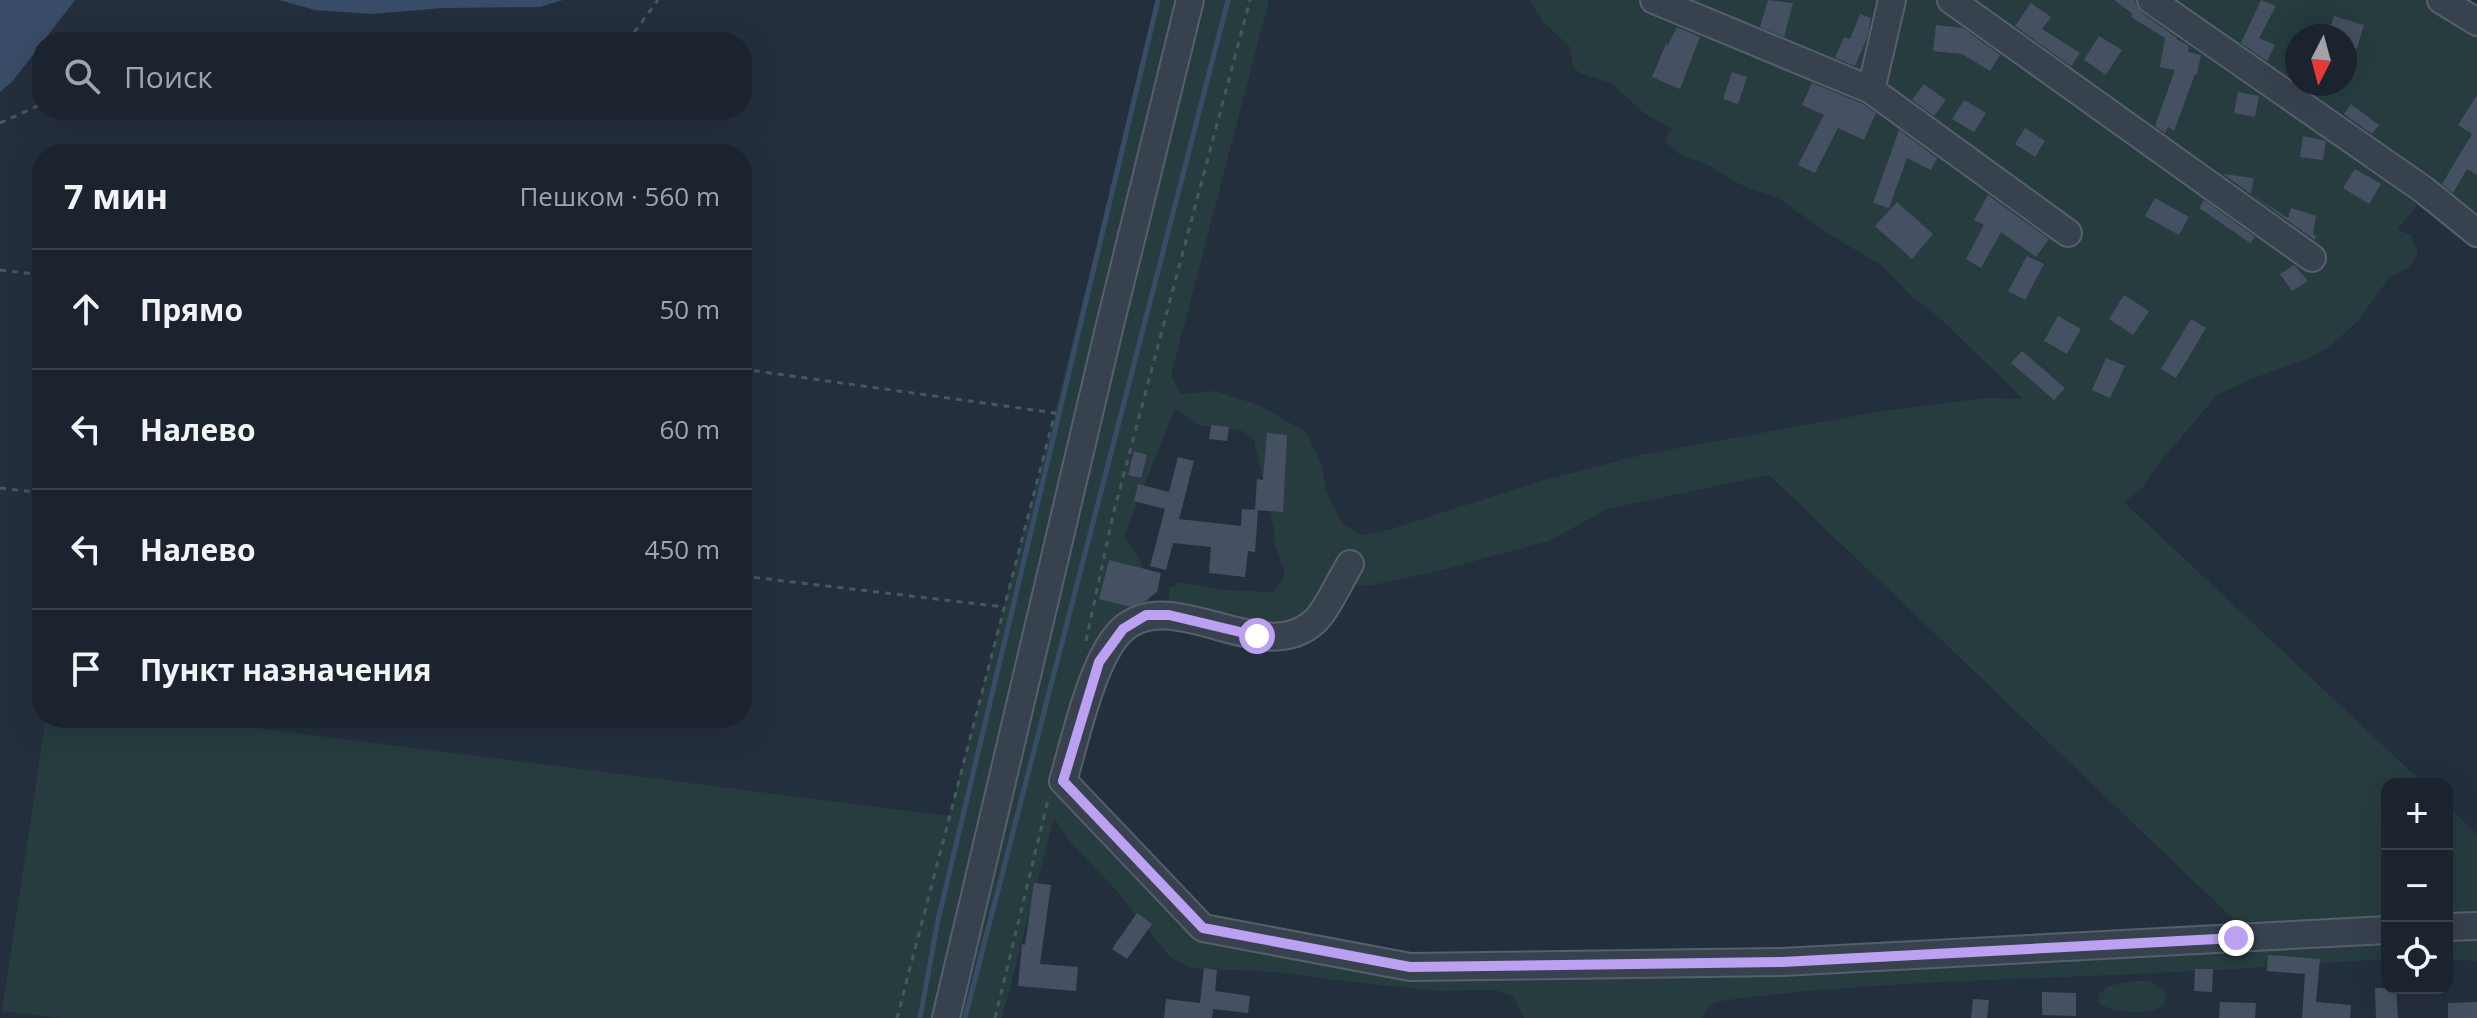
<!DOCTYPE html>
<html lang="ru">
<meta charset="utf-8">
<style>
:root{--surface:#1b232e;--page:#242b36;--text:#f1f3f6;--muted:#a0a4aa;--line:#39404a}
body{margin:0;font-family:"Open Sans",sans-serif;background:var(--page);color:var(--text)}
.controls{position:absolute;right:24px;bottom:24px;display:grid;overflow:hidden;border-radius:16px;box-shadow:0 8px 32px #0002}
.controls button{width:72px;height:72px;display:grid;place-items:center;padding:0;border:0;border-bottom:2px solid var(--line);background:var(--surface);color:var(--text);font:40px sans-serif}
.compass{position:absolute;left:2285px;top:24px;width:72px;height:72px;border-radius:50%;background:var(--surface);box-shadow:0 8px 32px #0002;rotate:186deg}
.stop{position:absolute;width:24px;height:24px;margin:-18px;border:6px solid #bca0f2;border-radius:50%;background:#fff}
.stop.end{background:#bca0f2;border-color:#fff;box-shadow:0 2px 8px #0008}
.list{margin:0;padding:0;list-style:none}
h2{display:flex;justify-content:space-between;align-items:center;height:104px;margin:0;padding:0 32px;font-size:34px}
h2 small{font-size:26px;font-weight:400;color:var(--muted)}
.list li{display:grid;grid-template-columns:52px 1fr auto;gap:24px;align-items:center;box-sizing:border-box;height:120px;padding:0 32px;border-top:2px solid var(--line)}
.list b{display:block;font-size:30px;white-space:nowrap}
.list em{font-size:26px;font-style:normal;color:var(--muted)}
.icon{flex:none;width:44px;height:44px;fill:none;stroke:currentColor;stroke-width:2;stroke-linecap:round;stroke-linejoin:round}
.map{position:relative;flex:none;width:2477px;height:1018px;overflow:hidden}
.search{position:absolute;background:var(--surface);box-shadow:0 8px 32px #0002;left:32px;top:32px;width:720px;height:88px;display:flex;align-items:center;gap:20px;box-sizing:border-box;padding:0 28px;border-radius:32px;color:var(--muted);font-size:30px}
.panel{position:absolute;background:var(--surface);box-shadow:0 8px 32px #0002;left:32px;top:144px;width:720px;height:584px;border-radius:32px}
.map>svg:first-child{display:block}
.green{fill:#263c3f;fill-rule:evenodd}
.water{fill:#394c67}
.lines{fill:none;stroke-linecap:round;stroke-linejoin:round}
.stream{stroke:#394c67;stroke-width:5}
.building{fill:#455162}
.minor-casing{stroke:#565f6c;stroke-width:30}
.path{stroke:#44595c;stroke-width:3;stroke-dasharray:6 6;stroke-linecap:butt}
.minor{stroke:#38414e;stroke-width:26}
.route{stroke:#bca0f2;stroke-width:10}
</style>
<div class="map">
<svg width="2477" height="1018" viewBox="0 0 2477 1018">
<rect width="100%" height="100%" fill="#242f3e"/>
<path class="green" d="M 1158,0 L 1269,0 L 1171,376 L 1181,394 L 1215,391 L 1261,406 L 1307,433 L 1322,466 L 1326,491 L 1343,524 L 1362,535 L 1391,529 L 1541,481 L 1645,454 L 1882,411 L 1985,398 L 2023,399 L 1941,319 L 1909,294 L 1882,266 L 1824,231 L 1777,197 L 1751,189 L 1733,181 L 1710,166 L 1679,154 L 1666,141 L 1667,134 L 1673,130 L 1644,113 L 1611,83 L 1581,74 L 1573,67 L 1570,47 L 1543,22 L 1529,0 L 2434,0 L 2477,26 L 2477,236 L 2424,197 L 2397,230 L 2411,235 L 2418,253 L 2410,267 L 2389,278 L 2358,321 L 2329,347 L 2310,358 L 2256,377 L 2217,395 L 2155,468 L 2143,487 L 2124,502 L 2424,784 L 2387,784 L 2387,959 C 2280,966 2173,973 2065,977 C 1948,982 1830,985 1714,1002 L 1701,1018 L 1524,1018 L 1513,996 L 1495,990 L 1440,991 L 1343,981 L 1276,972 L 1190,968 L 1170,957 L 1117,891 L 1071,843 L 1054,818 L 1002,1018 L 62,1018 L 2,1011 L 46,718 L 178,718 L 949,816 L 1053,419 ZM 2297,36 L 2345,36 L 2345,84 L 2297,84 ZM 1175,408 L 1198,425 L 1243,431 L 1254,440 L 1274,529 L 1275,544 L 1285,575 L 1274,592 L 1222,590 L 1180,582 L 1169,588 L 1169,615 L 1306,638 L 1351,584 L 1369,586 L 1442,570 L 1551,540 L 1607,509 L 1769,475 L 2248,933 L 1410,967 L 1203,928 L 1063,781 L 1123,629 L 1150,605 L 1142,563 L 1124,536 Z
M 2447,806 L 2477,834 L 2477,961 L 2447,959 Z
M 2133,981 L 2151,981 L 2166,992 L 2164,1005 C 2150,1016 2115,1013 2099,1004 L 2098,995 L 2108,986 Z"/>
<path class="water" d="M 0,0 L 75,0 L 12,82 L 0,92 Z
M 279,0 L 563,0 L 540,7 L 442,8 L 372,14 L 315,10 Z"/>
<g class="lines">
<path class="stream" d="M 920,1018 L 938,920 L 1158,0
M 965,1018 L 1228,0"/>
</g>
<path class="building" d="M 1768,0 L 1793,3 L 1784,37 L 1760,27 Z
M 2114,0 L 2135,0 L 2137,7 L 2142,13 L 2177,38 L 2176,39 L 2189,46 L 2188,52 L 2201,55 L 2197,74 L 2195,74 L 2174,131 L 2168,127 L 2165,133 L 2155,126 L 2175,70 L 2160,67 L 2165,38 L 2131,17 L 2133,14 Z
M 2261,0 L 2276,6 L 2259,38 L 2275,45 L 2267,61 L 2241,43 Z
M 2031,3 L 2051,17 L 2042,29 L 2080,53 L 2071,66 L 2015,26 Z
M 1860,14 L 1871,18 L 1867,38 L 1855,66 L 1835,58 L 1844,37 L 1850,39 Z
M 2334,16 L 2364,25 L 2357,49 L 2345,46 L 2345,36 L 2328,36 Z
M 1936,25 L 1963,28 L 2000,55 L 1990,71 L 1962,54 L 1933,51 Z
M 1677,27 L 1700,37 L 1680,89 L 1652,77 L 1666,44 L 1668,45 Z
M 2099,36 L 2122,50 L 2106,75 L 2084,60 Z
M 1732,72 L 1747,77 L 1738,104 L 1723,99 Z
M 1812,83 L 1863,104 L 1876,113 L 1864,140 L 1838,128 L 1815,173 L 1798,165 L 1824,115 L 1802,105 Z
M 1924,84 L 1946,100 L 1934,116 L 1912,100 Z
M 2238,92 L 2259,96 L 2255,117 L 2234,113 Z
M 2477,95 L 2477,175 L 2467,169 L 2453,193 L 2442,184 L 2472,134 L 2458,125 Z
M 1964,100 L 1986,113 L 1974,132 L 1952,119 Z
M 2351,104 L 2379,125 L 2372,134 L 2344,114 Z
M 2025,128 L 2045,141 L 2035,157 L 2015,144 Z
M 1899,130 L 1937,158 L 1931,170 L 1907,158 L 1889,208 L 1873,203 Z
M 2303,136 L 2326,141 L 2323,160 L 2300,157 Z
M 2355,169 L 2381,184 L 2369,204 L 2343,188 Z
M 2223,174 L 2254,178 L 2251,194 L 2288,218 L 2291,208 L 2316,216 L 2313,234 L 2316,236 L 2315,240 Z
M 1988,195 L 2049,239 L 2036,257 L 2001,232 L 1981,268 L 1966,259 L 1984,225 L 1974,220 Z
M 2155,198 L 2189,217 L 2179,235 L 2145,216 Z
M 2204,200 L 2255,237 L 2250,243 L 2199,208 Z
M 1897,202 L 1933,234 L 1912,259 L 1875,226 Z
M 2027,256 L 2044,264 L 2025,300 L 2008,291 Z
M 2294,265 L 2308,281 L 2292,291 L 2280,274 Z
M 2124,295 L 2149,311 L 2133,335 L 2109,319 Z
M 2058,316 L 2081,329 L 2067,354 L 2044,341 Z
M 2191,319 L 2206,328 L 2176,378 L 2161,369 Z
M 2022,351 L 2065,388 L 2054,400 L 2011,363 Z
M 2106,358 L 2125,366 L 2110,398 L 2092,390 Z
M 1211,425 L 1229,427 L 1227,441 L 1209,439 Z
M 1267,433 L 1287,435 L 1283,512 L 1255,510 L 1257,479 L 1263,480 Z
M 1134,451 L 1147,455 L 1141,478 L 1128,475 Z
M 1178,457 L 1194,461 L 1179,519 L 1241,526 L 1242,509 L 1258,510 L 1255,552 L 1248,551 L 1245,577 L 1209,573 L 1211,547 L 1173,543 L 1166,570 L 1150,566 L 1165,509 L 1134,501 L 1138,484 L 1169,492 Z
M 1109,560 L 1161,573 L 1157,592 L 1144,602 L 1130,607 L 1099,599 Z
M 1034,883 L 1051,885 L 1040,964 L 1078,967 L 1076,991 L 1018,986 L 1022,944 L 1025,945 Z
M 1137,913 L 1152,924 L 1127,959 L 1112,949 Z
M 2268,955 L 2320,959 L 2316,1002 L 2351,1005 L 2350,1018 L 2302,1018 L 2305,974 L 2267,971 Z
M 1204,968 L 1217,970 L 1215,991 L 1250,996 L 1248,1013 L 1213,1009 L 1212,1018 L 1164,1018 L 1166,999 L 1200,1003 Z
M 2195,969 L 2213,969 L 2212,992 L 2194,991 Z
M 2375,988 L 2396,988 L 2398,1018 L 2376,1018 Z
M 2042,992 L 2076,993 L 2076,1016 L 2042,1015 Z
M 1973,999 L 1989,1000 L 1987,1018 L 1971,1018 Z
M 2220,1002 L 2256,1003 L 2255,1018 L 2219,1018 Z
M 2477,1002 L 2477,1018 L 2448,1018 L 2448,1003 Z"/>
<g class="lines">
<g class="minor-casing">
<path id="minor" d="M 1654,0 L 1871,90 L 1892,0
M 1951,0 L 2312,258
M 2151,0 L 2424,190 L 2477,233
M 2441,0 L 2477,22
M 1871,90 L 2068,233
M 1350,564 C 1342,577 1325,613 1315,621 C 1264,670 1174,584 1123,629 C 1093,655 1075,741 1063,781 L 1203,928 L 1410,967 L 1782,962 L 2387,930
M 2447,927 L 2477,926
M 946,1018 L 1108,333 L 1190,0"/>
</g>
<path class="path" d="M 627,42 L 658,0
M 0,123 L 42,104
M 0,270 L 42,275
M 742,369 L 1055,413 L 897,1018
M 0,488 L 42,493
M 742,576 L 1004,607
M 1086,641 L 1113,515 L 1250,0
M 995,1018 L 1049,796"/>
<use href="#minor" class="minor"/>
</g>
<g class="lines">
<path class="route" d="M 1257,636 L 1169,615 L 1146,615 L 1123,629 L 1099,662 L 1063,781 L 1203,928 L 1410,967 L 1782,962 L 2236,938"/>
</g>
</svg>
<div class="controls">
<button>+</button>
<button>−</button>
<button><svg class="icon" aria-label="locate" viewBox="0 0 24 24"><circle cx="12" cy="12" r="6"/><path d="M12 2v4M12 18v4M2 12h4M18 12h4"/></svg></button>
</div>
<svg class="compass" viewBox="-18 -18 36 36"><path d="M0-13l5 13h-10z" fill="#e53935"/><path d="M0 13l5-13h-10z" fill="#a0a4aa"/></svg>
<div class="stop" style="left:1257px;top:636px"></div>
<div class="stop end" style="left:2236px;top:938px"></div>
<div class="search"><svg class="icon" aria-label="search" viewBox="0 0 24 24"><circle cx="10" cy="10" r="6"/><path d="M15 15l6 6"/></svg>Поиск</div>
<section class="panel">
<h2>7 мин<small>Пешком · 560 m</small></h2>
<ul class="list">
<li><svg class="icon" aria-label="ahead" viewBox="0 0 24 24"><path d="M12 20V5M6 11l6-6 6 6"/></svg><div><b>Прямо</b></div><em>50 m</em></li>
<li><svg class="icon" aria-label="left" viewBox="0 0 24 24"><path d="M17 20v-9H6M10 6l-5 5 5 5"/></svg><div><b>Налево</b></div><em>60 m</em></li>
<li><svg class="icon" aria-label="left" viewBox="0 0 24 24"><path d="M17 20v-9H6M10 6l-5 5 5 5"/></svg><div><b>Налево</b></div><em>450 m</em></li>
<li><svg class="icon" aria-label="arrive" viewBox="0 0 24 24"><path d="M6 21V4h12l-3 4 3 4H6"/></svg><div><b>Пункт назначения</b></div></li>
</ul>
</section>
</div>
